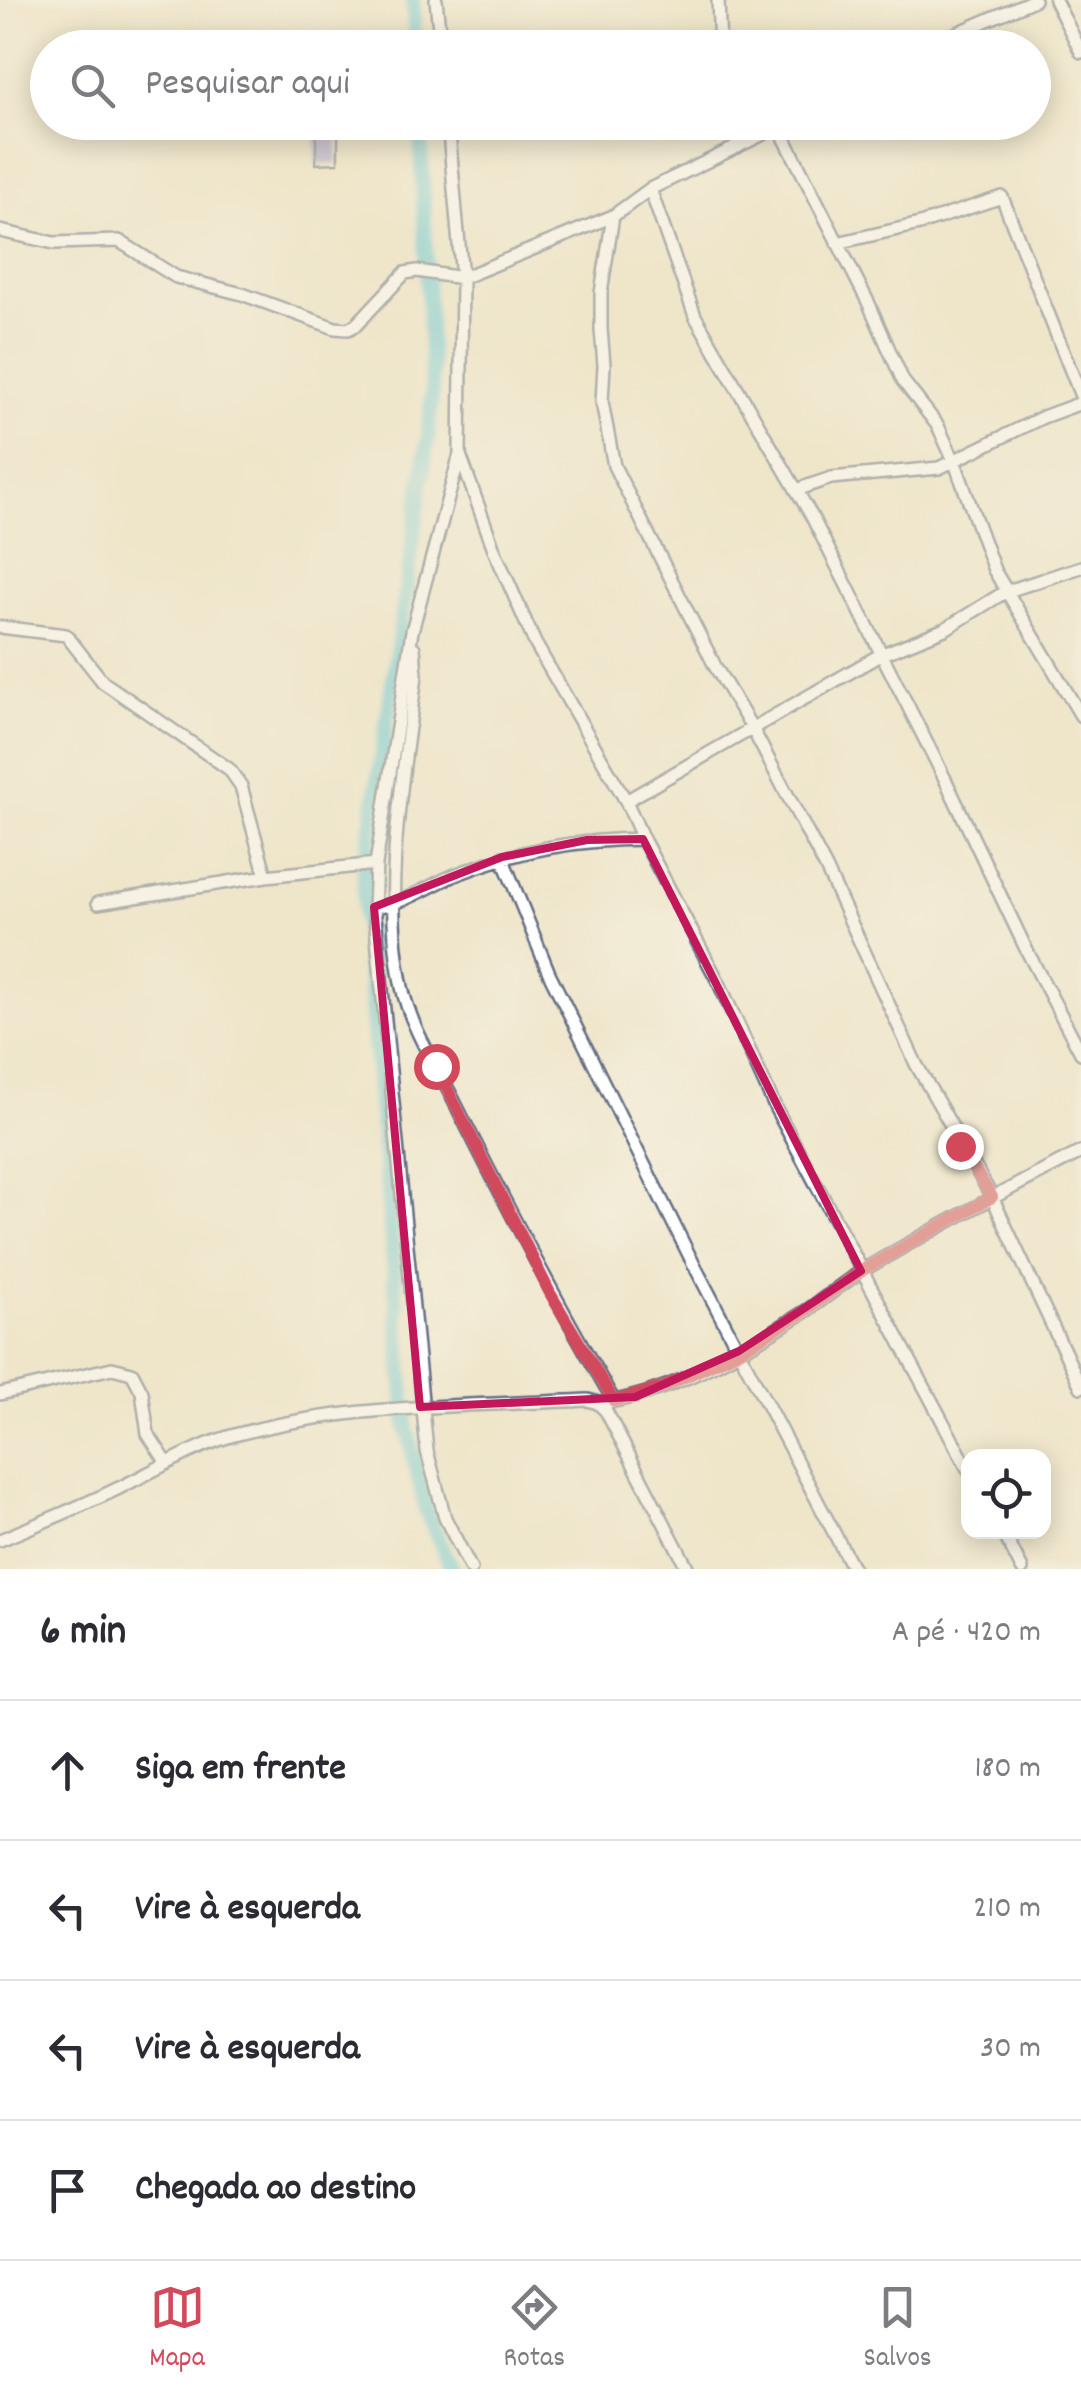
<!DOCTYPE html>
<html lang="pt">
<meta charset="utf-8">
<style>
:root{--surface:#fff;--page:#f2f2f3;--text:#2b2b33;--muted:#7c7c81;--line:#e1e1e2;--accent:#d1495b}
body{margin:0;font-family:Dekko,sans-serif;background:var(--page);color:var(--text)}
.controls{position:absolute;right:30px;bottom:30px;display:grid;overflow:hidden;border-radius:20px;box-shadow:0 5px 25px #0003}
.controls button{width:90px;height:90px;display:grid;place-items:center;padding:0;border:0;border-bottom:2px solid var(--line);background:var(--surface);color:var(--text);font:50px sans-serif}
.stop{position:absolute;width:30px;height:30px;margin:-22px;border:8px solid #d1495b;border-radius:50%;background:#fff}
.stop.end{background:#d1495b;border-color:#fff;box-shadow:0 2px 10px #0008}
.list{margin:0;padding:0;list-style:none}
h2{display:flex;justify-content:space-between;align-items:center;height:130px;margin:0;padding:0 40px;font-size:42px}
h2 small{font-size:32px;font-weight:400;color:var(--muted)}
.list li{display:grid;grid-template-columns:65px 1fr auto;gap:30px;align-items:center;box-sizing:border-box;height:140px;padding:0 40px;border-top:2px solid var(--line)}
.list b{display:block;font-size:38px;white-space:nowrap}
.list em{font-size:32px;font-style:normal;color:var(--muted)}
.icon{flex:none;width:55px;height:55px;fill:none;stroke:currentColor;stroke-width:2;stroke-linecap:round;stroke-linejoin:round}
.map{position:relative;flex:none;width:1081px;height:1569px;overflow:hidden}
.search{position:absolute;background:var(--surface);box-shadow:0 5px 25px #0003;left:30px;right:30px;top:30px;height:110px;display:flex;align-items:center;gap:25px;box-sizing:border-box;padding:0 35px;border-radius:55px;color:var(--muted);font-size:38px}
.sheet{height:690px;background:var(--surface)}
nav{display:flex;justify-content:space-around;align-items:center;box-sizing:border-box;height:140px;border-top:2px solid var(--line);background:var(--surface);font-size:28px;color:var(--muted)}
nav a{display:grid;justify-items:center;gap:5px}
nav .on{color:var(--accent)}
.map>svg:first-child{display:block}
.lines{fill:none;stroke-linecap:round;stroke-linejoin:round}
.canal{stroke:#60c9db;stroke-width:15}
.building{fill:#a9a2d5}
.minor-casing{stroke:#656f84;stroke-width:16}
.minor{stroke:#fff;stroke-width:11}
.route{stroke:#d1495b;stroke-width:12}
.marked{fill:none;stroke:#c2185b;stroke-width:8;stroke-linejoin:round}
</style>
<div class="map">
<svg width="1081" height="1569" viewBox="0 0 1081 1569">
<rect width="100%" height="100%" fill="#f7f3e8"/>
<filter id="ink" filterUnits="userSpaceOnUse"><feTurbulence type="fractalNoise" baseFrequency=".01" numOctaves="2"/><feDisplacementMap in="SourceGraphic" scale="20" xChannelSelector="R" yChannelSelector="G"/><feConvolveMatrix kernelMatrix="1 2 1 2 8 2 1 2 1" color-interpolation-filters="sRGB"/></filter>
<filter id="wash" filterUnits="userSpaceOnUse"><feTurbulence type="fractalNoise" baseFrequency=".0048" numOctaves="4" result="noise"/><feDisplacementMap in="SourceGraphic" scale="40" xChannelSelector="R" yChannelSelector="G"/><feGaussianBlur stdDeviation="2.25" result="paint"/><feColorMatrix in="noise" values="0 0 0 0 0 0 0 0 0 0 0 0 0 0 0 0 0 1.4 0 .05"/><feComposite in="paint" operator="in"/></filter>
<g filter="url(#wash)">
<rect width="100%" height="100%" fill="#efe6cb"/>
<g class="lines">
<path class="canal" d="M 413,0 L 415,48
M 420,122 L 432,391 L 428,439 L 364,875 L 364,917 L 407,1429 L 426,1512 L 452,1569"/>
</g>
<g id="blocks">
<path class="building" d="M 374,34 L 376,48 L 346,48 L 344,37 Z
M 316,122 L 338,122 L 338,163 L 316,164 Z"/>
</g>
</g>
<g filter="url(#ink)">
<use href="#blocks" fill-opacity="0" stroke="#656f84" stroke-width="2.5"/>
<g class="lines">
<g class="minor-casing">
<path id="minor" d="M 436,0 L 441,48
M 718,0 L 720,48
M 1055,0 L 1081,52
M 922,48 L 1034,0
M 448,122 L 462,278 L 460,454 L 412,631 L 376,864 L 374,907 L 427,1451 L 445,1518 L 471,1569
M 731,122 L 738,147
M 779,127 L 869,304 L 903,381 L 938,426 L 955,463 L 994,570 L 1081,716
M 650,189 L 695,316 L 811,515 L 944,777 L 1027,951 L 1081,1053
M 613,216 L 601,293 L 601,329 L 604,365 L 602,402 L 614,466 L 716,668 L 752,728 L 826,868 L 916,1064 L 992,1197 L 1081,1387
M 0,231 L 54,243 L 119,241 L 176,277 L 242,294 L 335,328 L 348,329 L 356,325 L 405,273 L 417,271 L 462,278 L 613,216 L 650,189 L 788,122
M 837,243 L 920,224 L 1002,197 L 1081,396
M 460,455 L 495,552 L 535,643 L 626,801 L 643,839 L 719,983 L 776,1109 L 968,1469
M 796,490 L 831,478 L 939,468 L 1043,417 L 1081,403
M 0,627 L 66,635 L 103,682 L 229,769 L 241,786 L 266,876
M 414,648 L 416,675 C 404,772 381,890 402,987 C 411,1029 437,1067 456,1105 C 506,1205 557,1304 614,1401
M 626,801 L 880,655 L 945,629 L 1005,592 L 1081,567
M 502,857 L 549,973 L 693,1263 L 853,1569
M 98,903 L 266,876 L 376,864
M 374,907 C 406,904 430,884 460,873 C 523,849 575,840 643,839
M 0,1394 L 112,1368 L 132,1373 L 142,1392 L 148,1434 L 167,1463
M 609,1402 C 679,1390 744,1350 803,1313 C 824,1299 844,1282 865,1269 C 936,1227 1008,1189 1081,1152
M 1003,1532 L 1022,1569
M 0,1540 C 40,1523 80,1507 119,1488 C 158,1469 196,1445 238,1434 C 351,1404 472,1406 588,1400 L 598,1403 L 606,1411 L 688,1569"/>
</g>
<use href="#minor" class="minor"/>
</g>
</g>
<g class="lines" filter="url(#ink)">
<path class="route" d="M 436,1066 L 550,1293 L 614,1401 L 664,1387 L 739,1351 L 804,1312 L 861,1271 L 992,1197 L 960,1146"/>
</g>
<path d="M0 0H1081V1569H0ZM 643,839 L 861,1271 L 739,1351 L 635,1397 L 420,1407 L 374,907 L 502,857 L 587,840 Z" fill="#efe6cb" fill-opacity=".55" fill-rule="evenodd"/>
<path class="marked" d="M 643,839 L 861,1271 L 739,1351 L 635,1397 L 420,1407 L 374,907 L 502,857 L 587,840 Z"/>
</svg>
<div class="controls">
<button><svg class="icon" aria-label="locate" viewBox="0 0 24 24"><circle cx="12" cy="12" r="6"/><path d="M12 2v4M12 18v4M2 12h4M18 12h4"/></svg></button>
</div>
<div class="stop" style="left:436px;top:1066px"></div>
<div class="stop end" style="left:960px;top:1146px"></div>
<div class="search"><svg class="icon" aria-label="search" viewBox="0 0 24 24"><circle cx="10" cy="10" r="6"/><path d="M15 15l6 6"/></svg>Pesquisar aqui</div>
</div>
<section class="sheet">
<h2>6 min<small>A pé · 420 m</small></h2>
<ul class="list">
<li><svg class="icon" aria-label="ahead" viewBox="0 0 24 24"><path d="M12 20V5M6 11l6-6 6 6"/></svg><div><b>Siga em frente</b></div><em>180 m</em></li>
<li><svg class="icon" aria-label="left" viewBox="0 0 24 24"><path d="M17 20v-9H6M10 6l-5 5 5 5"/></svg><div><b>Vire à esquerda</b></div><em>210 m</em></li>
<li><svg class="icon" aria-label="left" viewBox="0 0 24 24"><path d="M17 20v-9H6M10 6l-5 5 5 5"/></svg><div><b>Vire à esquerda</b></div><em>30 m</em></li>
<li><svg class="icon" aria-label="arrive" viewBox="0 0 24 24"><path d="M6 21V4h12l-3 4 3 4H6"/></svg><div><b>Chegada ao destino</b></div></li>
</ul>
</section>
<nav>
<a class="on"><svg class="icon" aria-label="map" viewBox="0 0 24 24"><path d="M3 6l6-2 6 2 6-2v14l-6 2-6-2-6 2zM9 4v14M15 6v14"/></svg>Mapa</a>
<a><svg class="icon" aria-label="directions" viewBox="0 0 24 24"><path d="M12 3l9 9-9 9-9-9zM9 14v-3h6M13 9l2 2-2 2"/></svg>Rotas</a>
<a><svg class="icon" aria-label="saved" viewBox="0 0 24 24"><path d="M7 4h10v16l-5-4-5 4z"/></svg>Salvos</a>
</nav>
